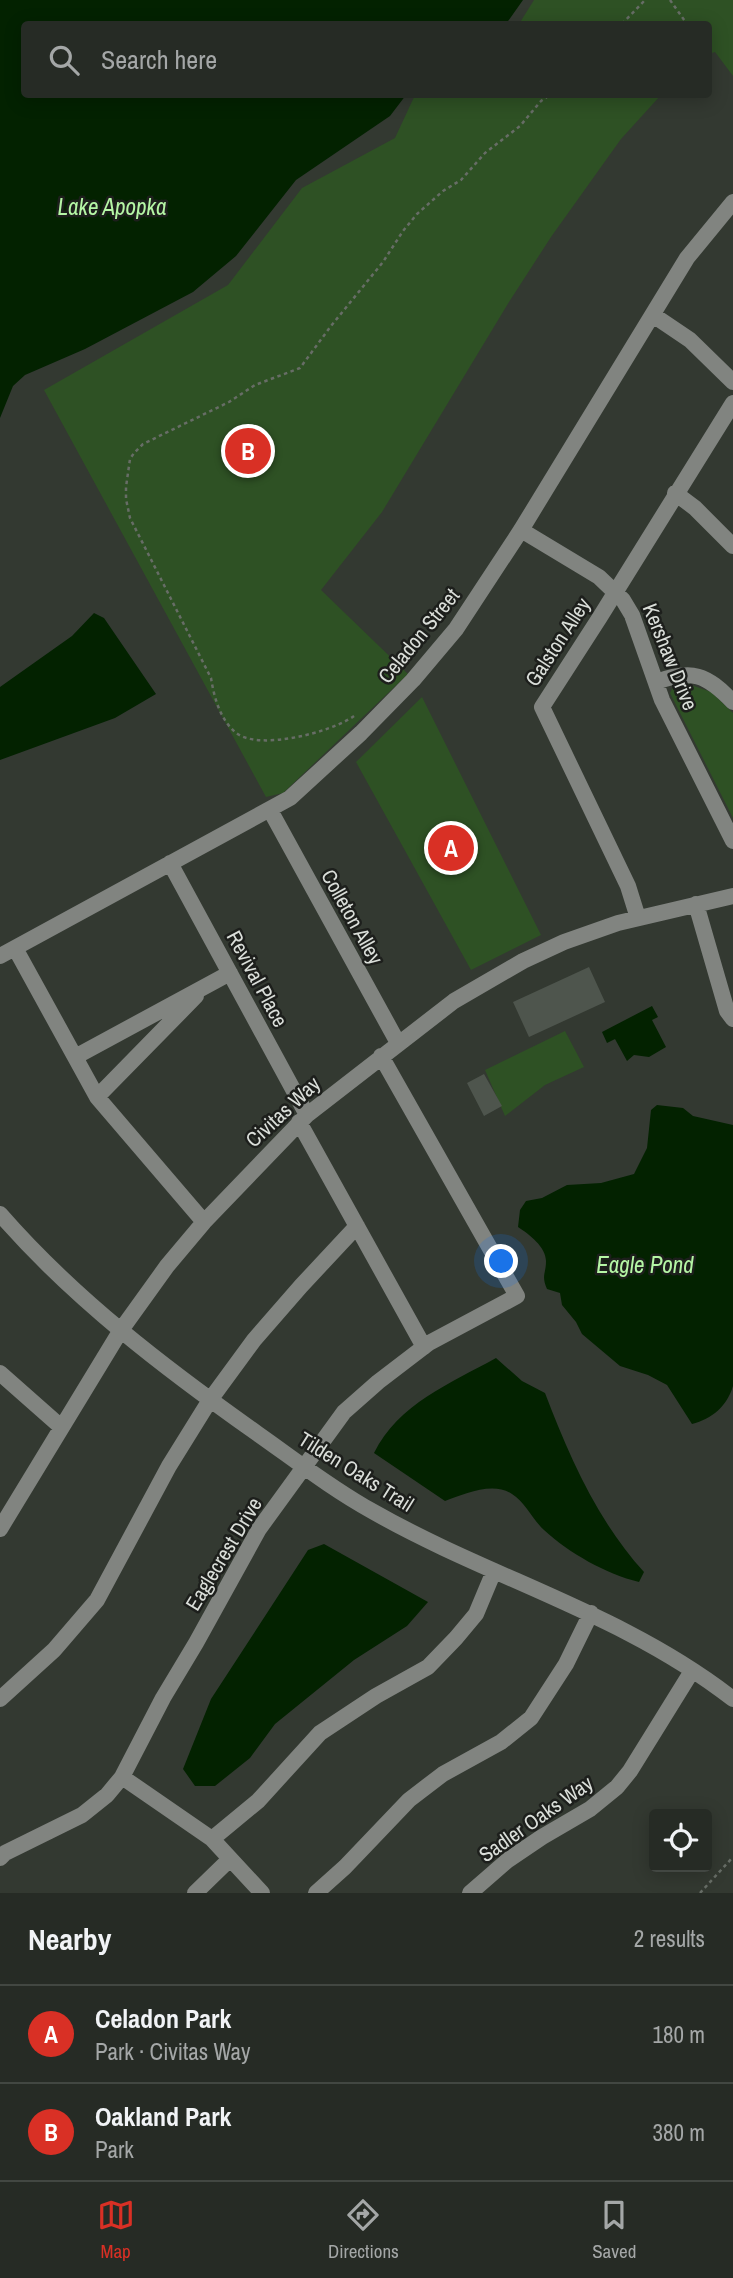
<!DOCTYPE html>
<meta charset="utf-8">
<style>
body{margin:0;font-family:"Archivo Narrow",sans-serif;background:#2e332d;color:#f1f3f6}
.controls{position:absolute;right:21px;bottom:21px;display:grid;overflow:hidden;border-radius:7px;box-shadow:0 4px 18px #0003}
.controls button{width:63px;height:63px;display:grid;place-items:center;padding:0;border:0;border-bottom:2px solid #424742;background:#262b25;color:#f1f3f6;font:35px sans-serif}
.you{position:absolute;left:502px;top:1262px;width:24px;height:24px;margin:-18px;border:5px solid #fff;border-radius:50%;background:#1a73e8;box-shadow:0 0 0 10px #1a73e833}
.badge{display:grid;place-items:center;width:46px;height:46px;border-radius:50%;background:#d93025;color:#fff;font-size:23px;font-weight:700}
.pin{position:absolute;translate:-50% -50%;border:4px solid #fff;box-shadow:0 2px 7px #0006}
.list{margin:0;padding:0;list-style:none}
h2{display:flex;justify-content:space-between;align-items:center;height:91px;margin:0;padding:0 28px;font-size:30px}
h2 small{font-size:23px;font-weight:400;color:#a4a7a7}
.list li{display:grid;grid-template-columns:46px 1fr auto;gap:21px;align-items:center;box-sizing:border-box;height:98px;padding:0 28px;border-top:2px solid #424742}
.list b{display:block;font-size:26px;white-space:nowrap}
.list p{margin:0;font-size:23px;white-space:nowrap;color:#a4a7a7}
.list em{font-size:23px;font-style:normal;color:#a4a7a7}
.icon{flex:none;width:38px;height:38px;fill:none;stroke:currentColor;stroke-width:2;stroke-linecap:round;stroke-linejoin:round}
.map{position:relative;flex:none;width:733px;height:1893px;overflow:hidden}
.search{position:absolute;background:#262b25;box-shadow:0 4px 18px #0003;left:21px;right:21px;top:21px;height:77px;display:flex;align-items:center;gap:18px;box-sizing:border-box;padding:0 24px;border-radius:7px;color:#a4a7a7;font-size:26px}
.sheet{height:287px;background:#262b25}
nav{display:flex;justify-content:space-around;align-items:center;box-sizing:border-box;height:98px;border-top:2px solid #424742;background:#262b25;font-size:19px;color:#a4a7a7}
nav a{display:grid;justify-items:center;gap:4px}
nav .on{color:#d93025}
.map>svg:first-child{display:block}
.green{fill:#2e5124}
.water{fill:#032200}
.building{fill:#4e554d}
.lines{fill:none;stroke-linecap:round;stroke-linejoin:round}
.path{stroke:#676d66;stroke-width:2.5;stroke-dasharray:3.5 3.5;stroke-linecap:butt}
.minor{stroke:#818480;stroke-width:16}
.labels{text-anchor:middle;stroke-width:5;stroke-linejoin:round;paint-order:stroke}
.street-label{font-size:21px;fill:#daded9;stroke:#1d1f1c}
.water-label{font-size:23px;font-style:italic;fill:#b5f6a5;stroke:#1d1f1c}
</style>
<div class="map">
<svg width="733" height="1893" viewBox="0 0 733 1893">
<rect width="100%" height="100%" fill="#333931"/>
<path class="green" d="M534,0H733V76L715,52L709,54L708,24H519Z
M415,95H661L621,139L551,237L509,302L382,512L321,590L408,674L283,793L266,797L44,390L228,285L302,188L395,138Z
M683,682L711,692L733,713V818L674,701L670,693L674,685Z
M422,697L541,935L471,970L356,762Z
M565,1031L584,1067L545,1085L505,1116L485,1070Z"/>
<path class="water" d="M0,0H523L506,24H24V94L406,95L390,116L296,180L236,256L193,292L85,349L25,375L13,386L0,418Z
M94,613L104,618L156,694L115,718L0,760V687L72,636Z
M652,1006L658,1017L652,1020L666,1047L649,1057L634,1055L627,1061L615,1039L607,1043L602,1032Z
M657,1105L683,1108L693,1116L733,1125V1386C727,1406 712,1419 692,1424L667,1385L648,1375L620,1366L582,1334L576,1322L562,1305L560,1293L547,1289C541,1275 546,1274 546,1261C546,1247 529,1234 518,1227L520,1210L526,1201L542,1198L567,1185L601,1183L634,1174L647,1148L651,1110Z
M496,1358L522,1381L545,1393C569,1456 598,1522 644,1572L639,1582C606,1574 569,1553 544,1530C533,1520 525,1502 512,1494C493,1481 464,1494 445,1501L374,1453C398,1404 451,1383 496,1358Z
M324,1544L428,1602L407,1626L354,1660L275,1724L250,1758L215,1786H195L183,1769L211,1699L308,1550Z"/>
<path class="building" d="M589,967L605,1002L529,1037L513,1002Z
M484,1074L502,1106L484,1116L467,1083Z"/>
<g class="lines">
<path class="path" d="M670,0L687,24
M622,24L645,0
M354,716C332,732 257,752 235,732C220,719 214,697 211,678L130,518L126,499V487L130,459L134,453L143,444L229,402L255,385L300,368L331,326L383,262L403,231L417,214L443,191L461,180L485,153L520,126L541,101L551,94
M700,1893L733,1857"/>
<path class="minor" d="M653,315L690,340L733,382
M675,493L695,508L733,546
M521,530L599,577L623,600L632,615L662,700L733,841
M656,682C692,669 706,674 733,702
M270,810L398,1043
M170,863L307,1115
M696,904L727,1011L733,1019
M638,918L628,886L542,707L600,617L733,403
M15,948L75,1057
M0,956L290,798L361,733L413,680L456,629L521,530L687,258L733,202
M97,1097L196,996
M299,1122L424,1347
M0,1214C74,1299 166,1369 258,1434C295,1460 332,1489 372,1511C491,1579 623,1613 733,1699
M204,1222L97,1097L75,1057L230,973
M0,1373L60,1426
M0,1529L121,1330L167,1266L204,1222L307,1115L454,1001L523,961L564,942L618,923L733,896
M0,1699L54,1650L97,1600L169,1466L210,1400L254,1340L301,1286L357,1226
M122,1777L212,1839L262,1893
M212,1839L258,1801L320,1733L376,1696L428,1667L456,1638L476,1614L494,1571
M0,1858L5,1853L82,1815L107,1795L122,1777L163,1698L196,1643L259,1529L344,1412L378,1382L429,1343L517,1296L381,1056
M195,1893L230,1859
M316,1893L345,1867L409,1800L443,1774L501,1742L531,1718L566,1664L591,1613
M470,1893L508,1860L542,1837L590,1809L617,1787L630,1771L692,1671"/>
</g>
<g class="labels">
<g class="street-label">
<text transform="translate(419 636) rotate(-51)" y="7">Celadon Street</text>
<text transform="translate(558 642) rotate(-57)" y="7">Galston Alley</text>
<text transform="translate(670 657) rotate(68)" y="7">Kershaw Drive</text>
<text transform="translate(352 917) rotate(61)" y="7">Colleton Alley</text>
<text transform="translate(257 979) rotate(62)" y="7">Revival Place</text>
<text transform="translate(283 1112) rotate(-43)" y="7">Civitas Way</text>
<text transform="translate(356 1472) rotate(32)" y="7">Tilden Oaks Trail</text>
<text transform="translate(224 1554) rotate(-59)" y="7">Eaglecrest Drive</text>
<text transform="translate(536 1819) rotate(-35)" y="7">Sadler Oaks Way</text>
</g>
<g class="water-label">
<text x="112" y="215">Lake Apopka</text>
<text x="645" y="1273">Eagle Pond</text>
</g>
</g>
</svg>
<div class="controls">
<button><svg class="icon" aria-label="locate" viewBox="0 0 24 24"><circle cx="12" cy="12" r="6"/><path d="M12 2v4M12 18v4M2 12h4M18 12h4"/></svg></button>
</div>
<div class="you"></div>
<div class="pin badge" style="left:451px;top:848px">A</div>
<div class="pin badge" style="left:248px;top:451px">B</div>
<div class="search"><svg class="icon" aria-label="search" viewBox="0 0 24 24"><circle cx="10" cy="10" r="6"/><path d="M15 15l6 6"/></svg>Search here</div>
</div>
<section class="sheet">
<h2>Nearby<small>2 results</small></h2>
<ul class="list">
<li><span class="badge">A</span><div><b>Celadon Park</b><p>Park · Civitas Way</p></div><em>180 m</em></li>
<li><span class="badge">B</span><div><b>Oakland Park</b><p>Park</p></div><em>380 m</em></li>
</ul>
</section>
<nav>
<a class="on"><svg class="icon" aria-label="map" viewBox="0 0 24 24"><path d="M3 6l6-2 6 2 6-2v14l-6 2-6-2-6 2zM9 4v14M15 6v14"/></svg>Map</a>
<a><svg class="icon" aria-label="directions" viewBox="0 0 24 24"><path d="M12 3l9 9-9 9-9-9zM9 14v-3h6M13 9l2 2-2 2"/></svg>Directions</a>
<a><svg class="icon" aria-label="saved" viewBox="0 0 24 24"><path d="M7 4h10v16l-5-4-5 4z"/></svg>Saved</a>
</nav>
